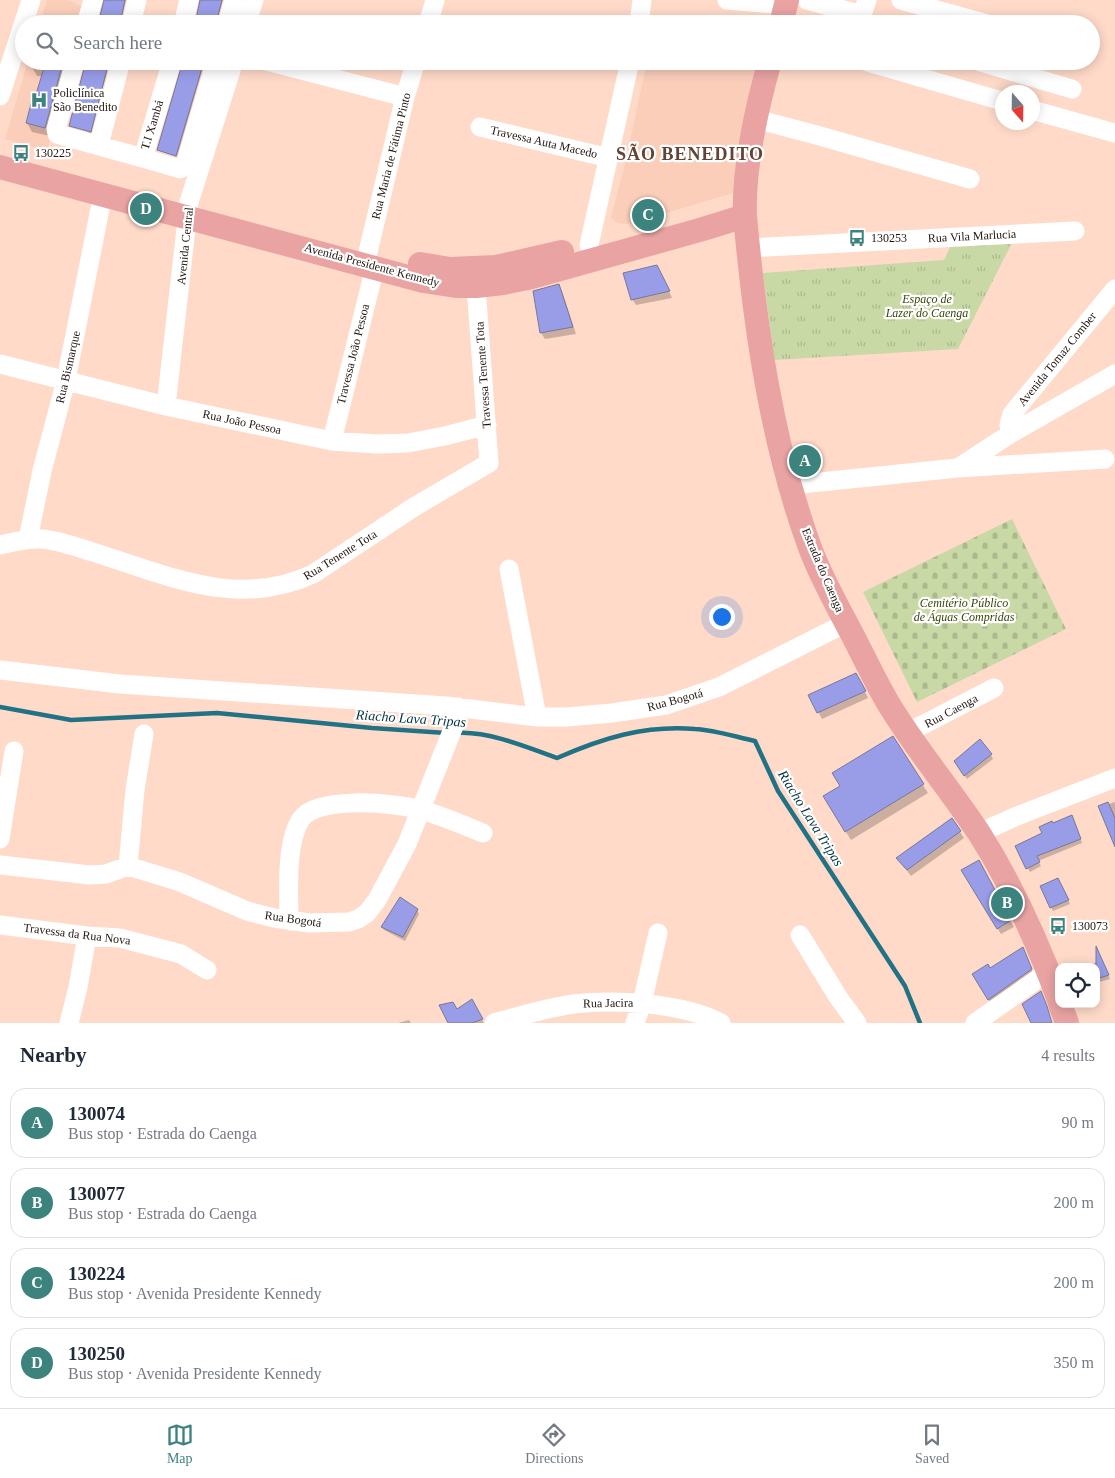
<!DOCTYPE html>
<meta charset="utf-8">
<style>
body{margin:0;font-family:Georgia,serif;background:#f6f6f7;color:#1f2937}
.controls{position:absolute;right:15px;bottom:15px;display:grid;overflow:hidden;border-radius:10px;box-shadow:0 2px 12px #0003}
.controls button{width:45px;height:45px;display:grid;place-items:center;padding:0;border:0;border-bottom:1px solid #e0e1e3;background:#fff;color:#1f2937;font:25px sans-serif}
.compass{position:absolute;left:995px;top:85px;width:45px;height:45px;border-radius:50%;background:#fff;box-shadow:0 2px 12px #0003;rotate:160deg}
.you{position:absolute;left:721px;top:616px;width:18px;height:18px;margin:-12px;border:4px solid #fff;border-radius:50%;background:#1a73e8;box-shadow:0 0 0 8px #1a73e833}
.badge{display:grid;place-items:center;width:32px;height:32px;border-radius:50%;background:#3c837d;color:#fff;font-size:16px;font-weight:700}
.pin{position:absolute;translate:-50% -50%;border:2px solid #fff;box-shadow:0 1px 5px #0006}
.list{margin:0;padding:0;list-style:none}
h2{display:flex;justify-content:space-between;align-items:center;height:65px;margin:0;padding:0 20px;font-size:21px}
h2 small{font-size:16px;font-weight:400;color:#747a83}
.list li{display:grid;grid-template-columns:32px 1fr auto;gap:15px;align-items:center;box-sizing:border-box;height:70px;margin:0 10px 10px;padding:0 10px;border:1px solid #e0e1e3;border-radius:15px}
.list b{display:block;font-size:19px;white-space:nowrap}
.list p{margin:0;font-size:16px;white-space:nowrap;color:#747a83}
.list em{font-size:16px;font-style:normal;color:#747a83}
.icon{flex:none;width:28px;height:28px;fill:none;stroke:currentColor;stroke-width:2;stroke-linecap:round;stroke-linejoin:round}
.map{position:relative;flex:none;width:1115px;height:1023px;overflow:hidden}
.search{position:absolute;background:#fff;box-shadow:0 2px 12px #0003;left:15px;right:15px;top:15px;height:55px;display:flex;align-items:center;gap:12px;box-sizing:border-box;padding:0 18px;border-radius:28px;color:#747a83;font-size:19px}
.sheet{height:385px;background:#fff}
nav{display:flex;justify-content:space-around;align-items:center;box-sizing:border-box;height:70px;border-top:1px solid #e0e1e3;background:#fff;font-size:14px;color:#747a83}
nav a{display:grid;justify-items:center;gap:2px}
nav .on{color:#3c837d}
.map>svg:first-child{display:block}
.built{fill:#faceb9}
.cemetery{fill:url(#cemetery-stones)}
.park{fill:url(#park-tufts)}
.shadow{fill:#0003}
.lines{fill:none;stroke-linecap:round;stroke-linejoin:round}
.stream{stroke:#227285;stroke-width:4.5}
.building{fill:#999de8;stroke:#767998}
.minor{stroke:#fff;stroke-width:19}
.major{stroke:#e9a3a3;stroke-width:24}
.labels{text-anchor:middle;stroke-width:4.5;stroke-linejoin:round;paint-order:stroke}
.poi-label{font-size:12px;fill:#21150f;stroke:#fff;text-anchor:start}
.street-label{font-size:12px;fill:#21150f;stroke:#fff}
.park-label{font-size:12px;font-style:italic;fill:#374508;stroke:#fff}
.water-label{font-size:14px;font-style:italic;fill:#003441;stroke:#fff}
.district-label{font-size:18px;font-weight:bold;letter-spacing:1px;fill:#614435;stroke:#fff}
</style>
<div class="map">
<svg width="1115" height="1023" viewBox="0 0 1115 1023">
<defs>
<pattern id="cemetery-stones" width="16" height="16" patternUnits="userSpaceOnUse" patternTransform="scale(1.25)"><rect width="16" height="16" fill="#c9d9a6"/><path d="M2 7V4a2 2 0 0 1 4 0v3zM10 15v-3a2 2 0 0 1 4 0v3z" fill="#acb98e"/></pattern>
<pattern id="park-tufts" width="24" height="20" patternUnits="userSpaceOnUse" patternTransform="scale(1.25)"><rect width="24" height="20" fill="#c9d9a6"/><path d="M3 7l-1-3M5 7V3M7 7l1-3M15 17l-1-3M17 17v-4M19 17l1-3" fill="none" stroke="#acb98e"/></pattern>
</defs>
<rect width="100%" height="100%" fill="#ffdac9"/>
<path class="built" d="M47,0H67L88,8L83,24H40Z
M657,15L747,22L760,24H655Z
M28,61H73L47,151L5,139Z
M647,61H765L733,193L629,224L617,223L611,218L627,156Z"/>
<path class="cemetery" d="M1012,519L1066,629L917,702L863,592Z"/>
<path class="park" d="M1014,239L958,349L774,360L763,273L944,260L953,241Z"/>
<path class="shadow" d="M105,0H126L120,24H99Z
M201,0H223L216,24H196Z
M34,61H48L61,67L66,75L50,136L32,132L27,123L42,76H37L32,67Z
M87,61H110L91,133L70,125Z
M184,61H205L177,157L158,150Z
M661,273L672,298L636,305L632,299Z
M559,285L562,291L576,334L545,339L541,333L535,292Z
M856,674L868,698L822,719L810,696Z
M892,737L928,793L851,840L824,797L841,786Z
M991,755L993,759L967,779L958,765Z
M1115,802V831L1099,807Z
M952,820L964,838L911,876L898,859Z
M1074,821L1082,843L1038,861L1041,866L1030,872L1017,847L1043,834L1052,824Z
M982,868L1014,927L1001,934L963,871Z
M1060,883L1070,904L1053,911L1051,907Z
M417,910L419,914L405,941L384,930L382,927Z
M1026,955L1034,975L992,1005L974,975Z
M1101,961L1110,979L1096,983V967H1082Z
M471,1001L484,1023H450L441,1006L457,1011Z
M409,1020L411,1023H398Z"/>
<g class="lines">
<path class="stream" d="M0,707L71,720L217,713L372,728L446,733
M457,733C488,731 527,747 557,758C603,738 644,725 695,729C715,730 736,737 755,741L778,791L905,986L920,1023"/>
</g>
<path class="building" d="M104,0H125L120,24H98Z
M200,0H222L216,24H195Z
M46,61L62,66L45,128L26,123L32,100L34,101Z
M86,61H109L91,132L69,126Z
M183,61H204L176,156L157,150Z
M657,265L670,291L631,300L623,273Z
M559,284L573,327L540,333L533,291Z
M856,673L866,691L817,713L808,695Z
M893,736L924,784L845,832L823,796L840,786L832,773Z
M980,739L992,754L964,776L954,761Z
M1108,802L1115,818V847L1098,806Z
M1072,815L1081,839L1037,856L1040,862L1026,869L1015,846L1042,833L1039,827L1052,821L1053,823Z
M952,818L961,831L907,870L896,858Z
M979,860L1011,920L997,929L961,870Z
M1058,878L1069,900L1050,908L1040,886Z
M400,897L418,909L403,937L381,927Z
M1096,946L1109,975L1096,979Z
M1023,947L1032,969L988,1000L972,974L988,964L990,968Z
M1041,991L1047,1006L1052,1023H1031L1022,1004Z
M472,999L483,1019L472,1023H448L439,1005L453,1002L457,1009Z"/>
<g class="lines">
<path class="minor" d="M727,0L786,5
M807,0L862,15L867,0
M901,0L987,24
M86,24L93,0
M131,24L137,0
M183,24L189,0
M227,24L234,0
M246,24L254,0
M428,24L435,0
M639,24L642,0
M75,61L56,129L57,134L96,145L100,141L121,61
M172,61L143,158L180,169L185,165L216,61
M267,61L405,97
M864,61L1002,101
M977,61L1072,89
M0,96L31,0
M1032,110L1115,133
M756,119L820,136L970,179
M480,127L609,158
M96,145L143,158
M589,245L630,61
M748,248L1075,231
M368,252L405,97L416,61
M0,364L166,406L332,441L377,444L408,443L445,436L487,425
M166,406L189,202L234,61
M1010,434L1009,425L1012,414L1115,289
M332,441L375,267
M958,468L1010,434L1115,374
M791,485L957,468L1105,459
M28,539L42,471L66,380L103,194
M0,545C14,542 27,538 41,539C60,540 78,548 96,553C169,576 238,609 313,574L414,507L489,463L476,286
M509,569L537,717
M0,670L120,684L446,706L537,717H567L612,713L666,705L719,687L846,623
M907,733L994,688
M979,833L1017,816L1115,778
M0,839L14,751
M0,865L90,875L106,874L128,866L180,882L247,911L274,918L309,923L349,922L358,919L367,913L377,900L407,844L454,726L458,707
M128,866L135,790L144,734
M289,921C289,892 285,844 301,819C317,795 397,803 422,810C442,816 463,825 483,833
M0,925L87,936L120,938L181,954L207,970
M800,935L838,997L857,1023
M69,1023L78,987L87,936
M494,1023C520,1016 547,1008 573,1004C615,999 684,1003 721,1023
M635,1023L642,1003L658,933
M975,1023L1049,971"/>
<path class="major" d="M781,24L787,0
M770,61C757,106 743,169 745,216C755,326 771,440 809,545C820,576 837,605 852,634C864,657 875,681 888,703C915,748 950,789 979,833C1012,885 1038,943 1059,1000
M0,167L423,281L456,286H476L503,283L532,277L703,229L745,216
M420,264L450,269L496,267L562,252
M1060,1004L1067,1023"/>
</g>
<defs>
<g id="hospital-bare" transform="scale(1.35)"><path d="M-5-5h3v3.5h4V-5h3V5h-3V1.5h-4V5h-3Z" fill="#3c837d" stroke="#fff" stroke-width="2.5" paint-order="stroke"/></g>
<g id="bus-bare" transform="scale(1.35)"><path d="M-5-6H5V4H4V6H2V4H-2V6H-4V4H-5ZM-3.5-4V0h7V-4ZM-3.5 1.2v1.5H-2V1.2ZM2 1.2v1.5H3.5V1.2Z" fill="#3c837d" stroke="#fff" stroke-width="2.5" paint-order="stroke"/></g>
</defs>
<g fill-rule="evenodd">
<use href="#hospital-bare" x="39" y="100"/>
<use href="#bus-bare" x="21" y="153"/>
<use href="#bus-bare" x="857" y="238"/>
<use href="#bus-bare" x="1058" y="926"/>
</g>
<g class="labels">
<g class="poi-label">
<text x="53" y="97">Policlínica<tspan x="53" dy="14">São Benedito</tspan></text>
<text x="35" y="157">130225</text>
<text x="871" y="242">130253</text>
<text x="1072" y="930">130073</text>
</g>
<g class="street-label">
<text transform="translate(152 125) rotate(-73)" y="4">T.I Xambá</text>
<text transform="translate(544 142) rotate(13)" y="4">Travessa Auta Macedo</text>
<text transform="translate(391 156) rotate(-76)" y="4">Rua Maria de Fátima Pinto</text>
<text transform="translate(972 236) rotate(-3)" y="4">Rua Vila Marlucia</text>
<text transform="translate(185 246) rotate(-84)" y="4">Avenida Central</text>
<text transform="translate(372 265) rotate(15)" y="4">Avenida Presidente Kennedy</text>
<text transform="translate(353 354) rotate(-76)" y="4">Travessa João Pessoa</text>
<text transform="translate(1057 359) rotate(-51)" y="4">Avenida Tomaz Comber</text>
<text transform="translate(68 367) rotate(-77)" y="4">Rua Bismarque</text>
<text transform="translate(483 375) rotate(-94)" y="4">Travessa Tenente Tota</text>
<text transform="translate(242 422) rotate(12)" y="4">Rua João Pessoa</text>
<text transform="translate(340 555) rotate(-32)" y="4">Rua Tenente Tota</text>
<text transform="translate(823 570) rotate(67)" y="4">Estrada do Caenga</text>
<text transform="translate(675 700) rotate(-15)" y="4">Rua Bogotá</text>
<text transform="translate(951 711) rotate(-28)" y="4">Rua Caenga</text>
<text transform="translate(293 919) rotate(8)" y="4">Rua Bogotá</text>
<text transform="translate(77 934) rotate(7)" y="4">Travessa da Rua Nova</text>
<text transform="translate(608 1003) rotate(-1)" y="4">Rua Jacira</text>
</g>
<g class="park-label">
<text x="927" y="303">Espaço de<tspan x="927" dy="14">Lazer do Caenga</tspan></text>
<text x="964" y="607">Cemitério Público<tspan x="964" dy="14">de Águas Compridas</tspan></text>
</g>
<g class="water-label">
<text transform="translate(411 718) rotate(4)" y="5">Riacho Lava Tripas</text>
<text transform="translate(811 818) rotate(58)" y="5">Riacho Lava Tripas</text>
</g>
<g class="district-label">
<text x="690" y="160">SÃO BENEDITO</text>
</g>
</g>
</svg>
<div class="controls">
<button><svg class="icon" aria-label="locate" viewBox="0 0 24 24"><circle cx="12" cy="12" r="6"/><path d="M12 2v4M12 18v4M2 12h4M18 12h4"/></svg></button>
</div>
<svg class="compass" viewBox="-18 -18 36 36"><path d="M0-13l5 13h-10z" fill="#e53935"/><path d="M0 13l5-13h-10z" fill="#747a83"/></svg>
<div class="you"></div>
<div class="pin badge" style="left:805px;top:461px">A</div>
<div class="pin badge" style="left:1007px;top:903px">B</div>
<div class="pin badge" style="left:648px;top:215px">C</div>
<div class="pin badge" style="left:146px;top:209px">D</div>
<div class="search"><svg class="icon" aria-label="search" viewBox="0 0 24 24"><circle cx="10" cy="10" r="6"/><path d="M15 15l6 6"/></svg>Search here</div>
</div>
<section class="sheet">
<h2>Nearby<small>4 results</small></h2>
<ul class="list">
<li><span class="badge">A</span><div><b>130074</b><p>Bus stop · Estrada do Caenga</p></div><em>90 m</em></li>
<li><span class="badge">B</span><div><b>130077</b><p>Bus stop · Estrada do Caenga</p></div><em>200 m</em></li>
<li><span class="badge">C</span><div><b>130224</b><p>Bus stop · Avenida Presidente Kennedy</p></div><em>200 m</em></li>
<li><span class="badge">D</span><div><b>130250</b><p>Bus stop · Avenida Presidente Kennedy</p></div><em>350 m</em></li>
</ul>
</section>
<nav>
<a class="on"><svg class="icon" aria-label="map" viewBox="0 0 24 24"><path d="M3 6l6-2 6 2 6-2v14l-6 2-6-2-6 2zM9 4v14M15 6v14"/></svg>Map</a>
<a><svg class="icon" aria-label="directions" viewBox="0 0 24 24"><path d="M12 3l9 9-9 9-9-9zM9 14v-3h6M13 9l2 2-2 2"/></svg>Directions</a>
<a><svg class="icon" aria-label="saved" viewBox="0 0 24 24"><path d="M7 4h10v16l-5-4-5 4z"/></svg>Saved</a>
</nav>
